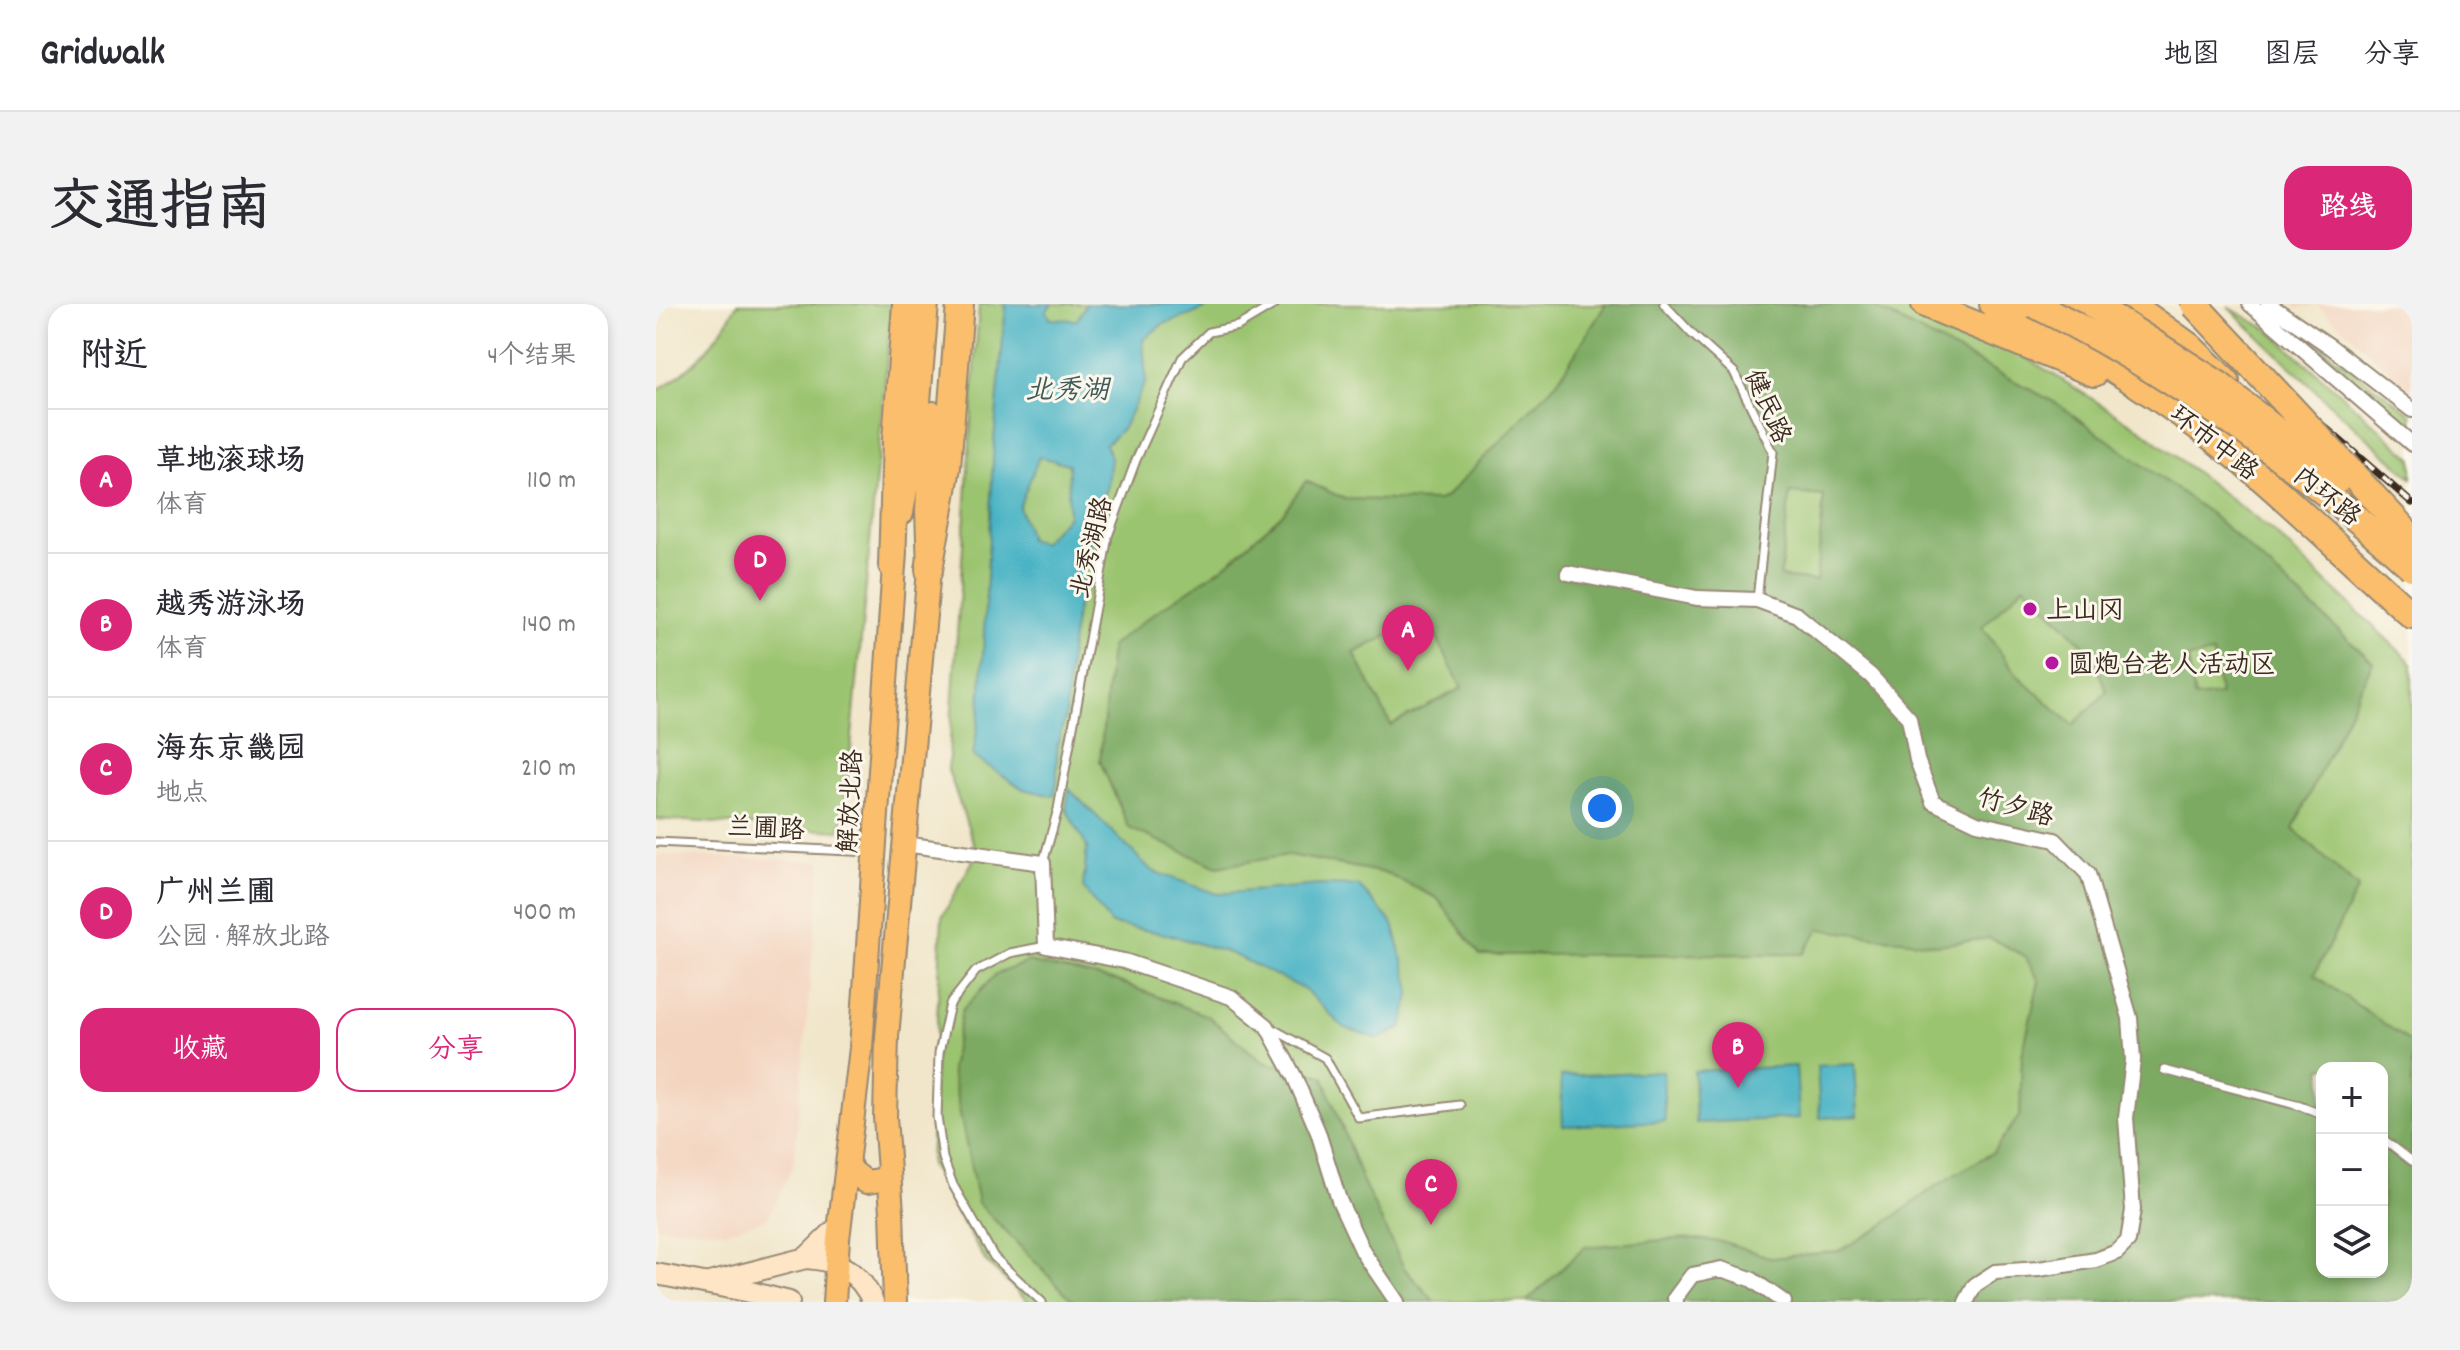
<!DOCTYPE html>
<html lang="zh">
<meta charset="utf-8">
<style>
body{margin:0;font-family:Dekko,"LXGW WenKai TC",sans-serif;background:#f2f2f3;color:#2b2b33}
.controls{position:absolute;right:24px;bottom:24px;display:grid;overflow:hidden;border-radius:16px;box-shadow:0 4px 12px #0003}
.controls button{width:72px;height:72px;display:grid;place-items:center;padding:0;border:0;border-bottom:2px solid #e1e1e2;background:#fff;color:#2b2b33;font:40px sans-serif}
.you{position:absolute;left:946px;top:504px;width:28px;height:28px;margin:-20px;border:6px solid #fff;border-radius:50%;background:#1a73e8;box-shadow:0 0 0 12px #1a73e833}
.badge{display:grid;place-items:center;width:52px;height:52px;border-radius:50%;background:#db2777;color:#fff;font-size:26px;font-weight:700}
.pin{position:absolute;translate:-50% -66px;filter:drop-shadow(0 2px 4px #0008)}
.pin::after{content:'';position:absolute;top:42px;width:28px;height:24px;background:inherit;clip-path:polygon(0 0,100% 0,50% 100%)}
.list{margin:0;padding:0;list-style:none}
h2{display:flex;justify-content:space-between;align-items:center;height:104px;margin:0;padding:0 32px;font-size:34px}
h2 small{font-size:26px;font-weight:400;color:#7c7c81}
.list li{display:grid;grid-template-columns:52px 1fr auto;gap:24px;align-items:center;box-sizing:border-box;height:144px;padding:0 32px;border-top:2px solid #e1e1e2}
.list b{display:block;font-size:30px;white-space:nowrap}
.list p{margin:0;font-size:26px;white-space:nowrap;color:#7c7c81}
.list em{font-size:26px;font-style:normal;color:#7c7c81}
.actions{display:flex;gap:16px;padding:24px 32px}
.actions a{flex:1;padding:18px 0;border:2px solid #db2777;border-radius:24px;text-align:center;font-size:28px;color:#db2777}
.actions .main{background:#db2777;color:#fff}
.icon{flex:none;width:44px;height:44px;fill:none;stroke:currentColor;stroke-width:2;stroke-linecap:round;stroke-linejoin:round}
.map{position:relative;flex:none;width:1756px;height:998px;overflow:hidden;border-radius:24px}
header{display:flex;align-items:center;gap:48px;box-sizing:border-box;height:112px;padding:0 40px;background:#fff;border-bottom:2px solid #e1e1e2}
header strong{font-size:38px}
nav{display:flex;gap:44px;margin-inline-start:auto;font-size:28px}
.intro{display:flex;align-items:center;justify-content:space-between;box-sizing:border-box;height:192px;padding:0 48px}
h1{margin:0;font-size:56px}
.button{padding:20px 36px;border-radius:24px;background:#db2777;color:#fff;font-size:28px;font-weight:700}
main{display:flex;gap:48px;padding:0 48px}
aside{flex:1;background:#fff;border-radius:24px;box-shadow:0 4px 12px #0003}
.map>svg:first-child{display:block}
.built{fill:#f3d4bf}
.green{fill:#9bc470;stroke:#6b7747;stroke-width:2;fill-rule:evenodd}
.forest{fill:#7caa62;stroke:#5c6a40;stroke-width:2;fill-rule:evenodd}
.water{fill:#47b2c4;stroke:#416e71;stroke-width:2;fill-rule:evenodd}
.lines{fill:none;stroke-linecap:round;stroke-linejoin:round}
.lane-casing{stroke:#968874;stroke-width:11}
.street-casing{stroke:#968874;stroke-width:18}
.secondary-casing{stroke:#968874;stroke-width:24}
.primary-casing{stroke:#968874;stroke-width:26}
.highway-casing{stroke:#968874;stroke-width:30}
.lane{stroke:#fff;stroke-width:7}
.street{stroke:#fff;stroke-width:14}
.secondary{stroke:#fde5c5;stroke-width:20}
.primary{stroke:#fabe6d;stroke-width:22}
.highway{stroke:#fabe6d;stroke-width:26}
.rail-casing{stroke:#3b2a1e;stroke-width:7}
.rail{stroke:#fbf7ec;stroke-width:4;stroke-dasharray:12;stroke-linecap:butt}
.highway-bridge-casing{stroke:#968874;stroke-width:30;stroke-linecap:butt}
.highway-bridge{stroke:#fabe6d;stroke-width:26}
.poi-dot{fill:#b5179e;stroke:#fbf7ec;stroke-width:3}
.labels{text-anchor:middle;stroke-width:6;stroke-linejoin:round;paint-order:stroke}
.street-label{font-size:26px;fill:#3b2a1e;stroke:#fbf7ec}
.poi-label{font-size:26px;fill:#3b2a1e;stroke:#fbf7ec;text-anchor:start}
.water-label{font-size:28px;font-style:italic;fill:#3f5a58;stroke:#fbf7ec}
</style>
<header>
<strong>Gridwalk</strong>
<nav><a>地图</a><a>图层</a><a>分享</a></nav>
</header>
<div class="intro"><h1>交通指南</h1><a class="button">路线</a></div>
<main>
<aside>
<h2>附近<small>4个结果</small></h2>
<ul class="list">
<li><span class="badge">A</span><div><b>草地滚球场</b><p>体育</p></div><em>110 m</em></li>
<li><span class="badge">B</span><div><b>越秀游泳场</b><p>体育</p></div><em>140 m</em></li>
<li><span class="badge">C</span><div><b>海东京畿园</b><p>地点</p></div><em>210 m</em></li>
<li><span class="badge">D</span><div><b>广州兰圃</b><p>公园 · 解放北路</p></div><em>400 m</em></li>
</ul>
<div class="actions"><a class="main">收藏</a><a>分享</a></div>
</aside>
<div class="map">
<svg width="1756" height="998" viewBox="0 0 1756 998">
<rect width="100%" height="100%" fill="#fbf7ec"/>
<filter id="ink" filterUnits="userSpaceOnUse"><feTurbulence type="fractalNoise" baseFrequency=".0125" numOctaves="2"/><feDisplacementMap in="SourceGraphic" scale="16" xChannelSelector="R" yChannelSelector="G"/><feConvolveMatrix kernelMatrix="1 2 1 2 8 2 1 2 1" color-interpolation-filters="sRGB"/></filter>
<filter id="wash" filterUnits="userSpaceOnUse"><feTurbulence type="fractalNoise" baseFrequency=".006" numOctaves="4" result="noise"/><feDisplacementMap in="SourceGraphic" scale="32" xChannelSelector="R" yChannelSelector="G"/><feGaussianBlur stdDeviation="1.8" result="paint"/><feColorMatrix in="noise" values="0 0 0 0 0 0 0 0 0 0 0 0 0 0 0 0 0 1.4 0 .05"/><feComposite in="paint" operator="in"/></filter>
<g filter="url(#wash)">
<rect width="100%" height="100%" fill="#f1e6ca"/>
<path class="built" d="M1637,0H1756V87L1661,1L1641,4Z
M0,551L165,557L138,859L112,914L70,927L0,922Z"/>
<path class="green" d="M81,0H236L189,508L183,527L0,515V87C39,64 60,39 81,0Z
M323,0H1260L1341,35L1484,125L1617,228L1756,359V998H373L330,958L274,861L286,613L321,549L292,466ZM1666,764H1726V968H1666Z
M1572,3L1613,26L1756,154V174L1679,105Z
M1620,15H1627L1756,110V136Z"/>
<path class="forest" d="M950,0H1212L1402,100L1555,210L1717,358L1637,525L1702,584L1658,671L1756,739V998H870L929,943L1030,934L1068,938L1116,954L1182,947L1223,924L1280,882L1337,848L1364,811L1366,752L1383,677L1369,652L1334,634L1282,641L1163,625L1147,650L824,651L781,594L729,569L633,551L561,563L473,524L444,457L455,342L500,308L567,263L627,209L650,177L689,195L782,197L789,194L901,78ZM1134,189L1168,192L1160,277L1124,273ZM1369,281L1435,349L1451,388L1417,421L1360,370L1326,323ZM770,313L806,384L735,421L698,349ZM1557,350L1564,391L1539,394L1532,354ZM1666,764H1726V968H1666Z
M372,658L461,677L552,712L607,758L667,772L706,876L748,964L779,998H418L322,899L295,765L306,706L340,670Z"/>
<path class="water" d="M350,0H396L390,7L395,15L421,16L430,0H558L535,11L507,20L487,36L490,77L467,124L450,140L455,154L452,182L440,213L426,273L414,347L410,409L401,443V479L398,492L367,485L317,452L324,407L338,136ZM383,153L413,160L412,212L386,239L373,235L363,203Z
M413,485L496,567L561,590L664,581L703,582L737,620L755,686L746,724L722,735L687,723L648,685L576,650L515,631L455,620L427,584L431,543L410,505Z
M1199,760L1202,812L1164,814L1161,762Z
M1140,762L1143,814L1040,819L1038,767Z
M1007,767L1009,817L907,822L905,772Z"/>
</g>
<g filter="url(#ink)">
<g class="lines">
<g class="lane-casing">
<path id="lane" d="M1008,0L1036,30L1078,68L1117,148L1101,296
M0,538L216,548
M387,559L402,505L452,232L480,156L526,54L553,28L582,22L619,0
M617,725L669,754L703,814L804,801
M1508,766L1644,802L1666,810
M1726,834L1756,857
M386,998L338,953L297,881L287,854L281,813L283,749L294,700L320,667L354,649L390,642"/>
</g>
<g class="street-casing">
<path id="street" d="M1594,0L1756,140
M1612,0L1675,43L1756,106
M912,269L1041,294L1101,296L1141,311L1215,372L1253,414L1261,456L1277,498L1321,519L1399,536L1432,570L1474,714L1477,756L1470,814L1477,906L1472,937L1461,948L1440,956L1383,965L1339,968L1319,981L1310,998
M248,540L387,559L390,642L468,657L575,693L611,722L638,772L662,828L683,896L707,948L741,998
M1020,998L1019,994L1036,971L1065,965L1095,975L1128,998"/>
</g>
<g class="secondary-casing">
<path id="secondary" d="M150,954L183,922
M0,970L90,987L133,998
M53,979L150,954C182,956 204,968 217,998"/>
</g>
<g class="primary-casing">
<path id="primary" d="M246,209L261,122L271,0
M192,858L196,867L210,878L225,876L232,869
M178,998L182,935L205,744L239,247
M239,998L236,908L229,813L231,733L273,266L271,206L277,109"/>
</g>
<g class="highway-casing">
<path id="highway" d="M1269,0L1438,69
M1337,0C1421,39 1503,90 1575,148C1638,199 1695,257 1756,311
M1415,0L1455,23
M1474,0L1533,42L1570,78
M1665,159L1741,236
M236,261L240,136L250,0
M273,266L291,163L304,0"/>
</g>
<use href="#lane" class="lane"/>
<use href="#street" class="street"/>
<use href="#secondary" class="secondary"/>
<use href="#primary" class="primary"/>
<use href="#highway" class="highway"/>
<g class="rail-casing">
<path id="rail" d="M1528,0L1756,199
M1547,0L1588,37"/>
</g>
<use href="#rail" class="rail"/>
<g class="highway-bridge-casing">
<path id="highway-bridge" d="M1378,0C1518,69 1641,159 1756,263
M1436,0L1563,81L1681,175
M1538,0L1756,234"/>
</g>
<use href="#highway-bridge" class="highway-bridge"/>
</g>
</g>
<g class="poi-dot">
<circle cx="1374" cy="305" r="8"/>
<circle cx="1396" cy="359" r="8"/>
</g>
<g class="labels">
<g class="street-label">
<text transform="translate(1113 102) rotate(66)" y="9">健民路</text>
<text transform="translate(1559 138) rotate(38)" y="9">环市中路</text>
<text transform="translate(1672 191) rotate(39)" y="9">内环路</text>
<text transform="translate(434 243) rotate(-76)" y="9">北秀湖路</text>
<text transform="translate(193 497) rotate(-87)" y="9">解放北路</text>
<text transform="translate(1360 502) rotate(16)" y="9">竹夕路</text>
<text transform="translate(110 523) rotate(3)" y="9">兰圃路</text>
</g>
<g class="poi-label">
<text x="1390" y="314">上山冈</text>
<text x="1412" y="368">圆炮台老人活动区</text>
</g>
<g class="water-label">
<text x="411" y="94">北秀湖</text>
</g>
</g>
</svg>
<div class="controls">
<button>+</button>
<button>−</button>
<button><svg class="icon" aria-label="layers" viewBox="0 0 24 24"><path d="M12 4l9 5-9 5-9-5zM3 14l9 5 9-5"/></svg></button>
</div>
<div class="you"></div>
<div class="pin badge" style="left:752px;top:367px">A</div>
<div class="pin badge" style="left:1082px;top:784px">B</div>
<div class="pin badge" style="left:775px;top:921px">C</div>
<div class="pin badge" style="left:104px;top:297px">D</div>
</div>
</main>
